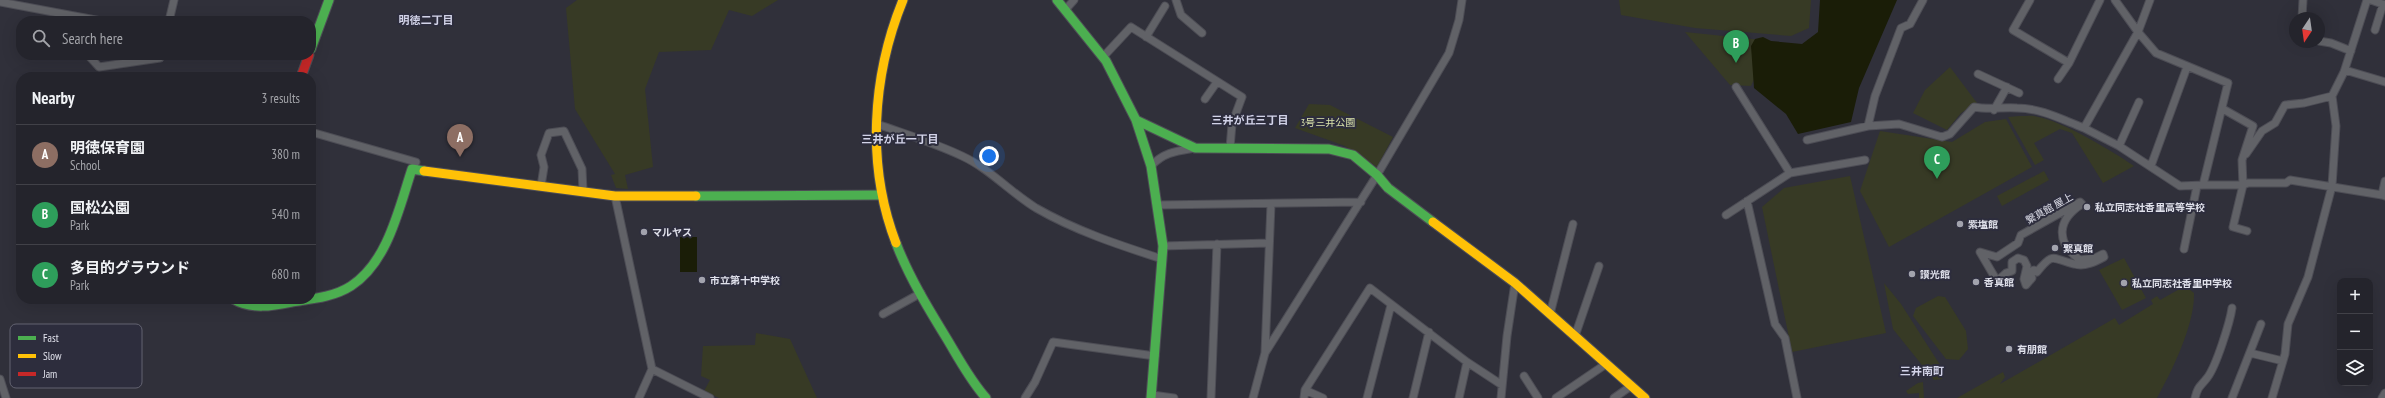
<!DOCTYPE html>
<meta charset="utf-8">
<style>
body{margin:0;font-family:"PT Sans Narrow","Noto Sans JP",sans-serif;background:#303038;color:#f1f3f6}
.controls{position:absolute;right:12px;bottom:12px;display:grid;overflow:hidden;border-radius:8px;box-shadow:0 4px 16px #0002}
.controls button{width:36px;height:36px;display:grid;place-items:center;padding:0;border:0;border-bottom:1px solid #414148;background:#24242c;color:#f1f3f6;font:20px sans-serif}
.compass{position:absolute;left:2289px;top:12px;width:36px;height:36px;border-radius:50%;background:#24242c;box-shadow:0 4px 16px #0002;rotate:193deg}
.you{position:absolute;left:989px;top:156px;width:14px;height:14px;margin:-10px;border:3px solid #fff;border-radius:50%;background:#1a73e8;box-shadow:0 0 0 6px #1a73e833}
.badge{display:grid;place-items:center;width:26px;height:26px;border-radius:50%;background:#a2a3ad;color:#fff;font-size:13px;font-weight:700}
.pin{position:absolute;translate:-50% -33px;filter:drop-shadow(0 1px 2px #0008)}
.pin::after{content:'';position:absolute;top:21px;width:14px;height:12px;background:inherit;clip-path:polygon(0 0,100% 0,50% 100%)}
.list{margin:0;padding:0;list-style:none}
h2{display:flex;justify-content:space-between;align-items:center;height:52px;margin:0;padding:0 16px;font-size:17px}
h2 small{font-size:13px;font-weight:400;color:#a3a4a9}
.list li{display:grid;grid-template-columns:26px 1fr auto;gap:12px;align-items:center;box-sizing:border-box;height:60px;padding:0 16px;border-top:1px solid #414148}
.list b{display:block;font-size:15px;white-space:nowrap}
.list p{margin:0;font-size:13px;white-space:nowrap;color:#a3a4a9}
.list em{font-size:13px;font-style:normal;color:#a3a4a9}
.icon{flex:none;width:22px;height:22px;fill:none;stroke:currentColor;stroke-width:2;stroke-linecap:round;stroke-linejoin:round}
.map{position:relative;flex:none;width:2385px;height:398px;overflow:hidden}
.search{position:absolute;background:#24242c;box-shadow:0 4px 16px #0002;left:16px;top:16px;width:300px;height:44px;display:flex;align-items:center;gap:10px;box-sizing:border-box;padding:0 14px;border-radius:16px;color:#a3a4a9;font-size:15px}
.panel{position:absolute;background:#24242c;box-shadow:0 4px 16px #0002;left:16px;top:72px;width:300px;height:232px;border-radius:16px}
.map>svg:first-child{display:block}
.green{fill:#373a25}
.water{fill:#1a1d07}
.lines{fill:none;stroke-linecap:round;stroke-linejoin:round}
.street-casing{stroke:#4d4d55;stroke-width:9}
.fast-casing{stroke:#4d4d55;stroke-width:11}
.slow-casing{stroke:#4d4d55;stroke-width:11}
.jam-casing{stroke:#4d4d55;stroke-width:11}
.street{stroke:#616267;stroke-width:7}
.fast{stroke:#4caf50;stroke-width:9}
.slow{stroke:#ffc107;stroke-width:9}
.jam{stroke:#c62828;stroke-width:9}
.poi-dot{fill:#a2a3ad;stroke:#2d2d3d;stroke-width:1.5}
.labels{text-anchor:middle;stroke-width:4;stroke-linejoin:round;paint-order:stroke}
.park-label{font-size:10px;fill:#dae3ab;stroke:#2d2d3d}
.poi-label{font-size:10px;font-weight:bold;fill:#e0e1eb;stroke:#2d2d3d;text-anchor:start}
.street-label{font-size:10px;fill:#e0e1eb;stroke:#2d2d3d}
.neighbourhood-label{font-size:11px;font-weight:bold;fill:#d2d3e8;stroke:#2d2d3d}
.key{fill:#2d2d3d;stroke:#636371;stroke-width:1}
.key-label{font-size:11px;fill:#e0e1eb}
</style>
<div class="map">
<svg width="2385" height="398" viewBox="0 0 2385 398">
<rect width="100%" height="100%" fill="#30303a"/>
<path class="green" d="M577,0H778L752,16L729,10L711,50L659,52L645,89L653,167L625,175L628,189L616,188L611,175L615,174L575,109L566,8Z
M1619,0H1811L1809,28L1791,36L1695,28L1621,15Z
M1685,32L1771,41L1751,86L1730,85Z
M1950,67L1977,103L1961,113L1947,130L1913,113L1925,90Z
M1309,104L1330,105L1393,137L1377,167L1345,146L1295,128Z
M2020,116C2026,116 2032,115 2038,117C2062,121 2114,152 2134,166L2103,183L2072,133L2060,129L2034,143L2044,160L2035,165L2008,117Z
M2006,119L2032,167L1889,247L1860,191L1880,131L1952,142L1985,122Z
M2044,171L2049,180L2002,206L1997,196Z
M1850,176L1886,333L1792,352L1762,207L1784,188Z
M2124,258L2146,298L2122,310L2099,270Z
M1884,283L1901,304L1942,368V379L1934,380L1893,329Z
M2185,286L2194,293C2195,324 2172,371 2157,398H1957L2003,372L2005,377L2000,384L2115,318L2119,325L2153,304L2151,300L2157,296L2160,300Z
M1938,296L1945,297L1966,331L1968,349L1959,360L1946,359L1913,316L1916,308Z
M756,333L790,339L817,398H719L704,391L710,380L701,376L703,346L755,345Z
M1923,382L1924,398H1919V393L1908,394L1906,391L1918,383Z"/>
<path class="water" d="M1820,0H1897L1859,88L1851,122L1798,134L1786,114L1754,88L1751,46L1755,39L1763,37L1771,41L1802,44L1818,32Z
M680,237H697V272H680Z"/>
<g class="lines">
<g class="street-casing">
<path id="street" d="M1176,0L1181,15L1202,33
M2030,0L2013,30L2069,63
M2115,0L2138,32L2084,128L2119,146L2180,186L2203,185
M2150,0L2138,32L2156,53L2228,83L2203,185H2243L2248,183H2286L2290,180L2382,195
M2371,0L2385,5
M0,2L101,21
M1066,9L1074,0
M2302,18L2303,0
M169,21L174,0
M2375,30L2383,4
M1146,37L1165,6
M2319,41L2331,43L2351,51
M88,55L99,67L160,58L161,55
M1103,57L1131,27L1242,97L1232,124L1230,148
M2345,70L2385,82
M1978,74L2019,93
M2058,79L2069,63L2100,0
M1736,87L1790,173
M1205,99L1217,82
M2223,109L2253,126L2242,160L2243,185L2233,227L2247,231
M1994,110L2007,87
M877,124C905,134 935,143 962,156C990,169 1010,192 1036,208C1076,231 1119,245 1162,259
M1868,126L1899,124L1942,137L1950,134L1974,107C1989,110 2002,107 2017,108C2041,108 2063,120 2084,128
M311,132L416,162L412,169
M1807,140L1868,126L1875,96L1901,28L1910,24L1923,0
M2119,146L2139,102
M2246,154L2262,131L2275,123L2285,105L2304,103L2332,96
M2148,165L2152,163L2187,67
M1151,166C1164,152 1177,151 1195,148
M541,186L544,167L541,155L549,133L564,131L582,169L583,191
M615,196L652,369L639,398
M2385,196L2382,195L2385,181
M1747,201L1775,324L1785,338L1797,398
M2080,202L2082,204C2057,220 2055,242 2080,260L2095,258L2103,254L2104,257C2095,262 2085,267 2074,264C2052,259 2054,251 2037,272L2034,270L2030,272L2032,278L2026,285L2024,279L2027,266L2024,260L2018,258L2012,262V271L2006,273L1997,281L1980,252L1997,257L2018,243L2021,235Z
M1158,205L1361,202
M1726,215L1790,173L1865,160
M1163,246L1269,243
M2184,249L2197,186
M883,314L921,293
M1550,314L1573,224
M1575,336L1599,266
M1265,353L1271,204
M2250,353L2283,361
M652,369L710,398
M1524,376L1538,398
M0,379L6,398
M1305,390L1323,398
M1152,395L1174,398
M1025,398L1035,382L1053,342L1155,356
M1211,398L1217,244
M1253,398L1265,353L1377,175L1449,53L1459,20L1462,0
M1304,398L1305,390L1370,288L1467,362L1502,385
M1367,398L1391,305
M1413,398L1429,332
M1459,398L1467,362
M1501,398L1507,336L1515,283
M1556,398L1606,364
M1614,398L1631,386
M2195,398C2198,386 2200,387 2207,378C2216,367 2230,322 2232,308
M2232,398L2261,324
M2272,398L2285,354L2288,324L2308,277L2332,186L2336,126L2332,96L2344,72L2367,0
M2382,398L2385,393"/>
</g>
<g class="fast-casing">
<path id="fast" d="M1057,0L1106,61L1136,120L1151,166L1163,246L1151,398
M311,49L329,0
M1136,120L1195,148L1329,149L1353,155L1377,175L1388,188L1433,222
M696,196L881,195
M896,243C909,277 928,308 947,339C959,359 970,380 986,398
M233,299C251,310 273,306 292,302C312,299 334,297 351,286C388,262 399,208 412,169L424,171"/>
</g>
<g class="slow-casing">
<path id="slow" d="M424,171L615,196H696
M1433,222L1515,283L1645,398
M896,243C866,165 872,76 903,0"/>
</g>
<g class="jam-casing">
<path id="jam" d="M301,77L309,55"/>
</g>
<use href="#street" class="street"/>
<use href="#fast" class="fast"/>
<use href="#slow" class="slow"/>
<use href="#jam" class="jam"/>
</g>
<g class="poi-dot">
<circle cx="2087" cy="207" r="4"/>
<circle cx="1960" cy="224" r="4"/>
<circle cx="644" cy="232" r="4"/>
<circle cx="2055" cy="248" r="4"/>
<circle cx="1912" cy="274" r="4"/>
<circle cx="702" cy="280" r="4"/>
<circle cx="1976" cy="282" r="4"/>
<circle cx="2124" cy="283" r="4"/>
<circle cx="2009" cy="349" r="4"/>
</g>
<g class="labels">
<g class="park-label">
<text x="1328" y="126">3号三井公園</text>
</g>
<g class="poi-label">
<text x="2095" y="211">私立同志社香里高等学校</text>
<text x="1968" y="228">紫塩館</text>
<text x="652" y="236">マルヤス</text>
<text x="2063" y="252">繋真館</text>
<text x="1920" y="278">讃光館</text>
<text x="710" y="284">市立第十中学校</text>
<text x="1984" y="286">香真館</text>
<text x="2132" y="287">私立同志社香里中学校</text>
<text x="2017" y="353">有朋館</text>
</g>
<g class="street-label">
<text transform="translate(2049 208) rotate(-29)" y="4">繋真館 屋上</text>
</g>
<g class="neighbourhood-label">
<text x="426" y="24">明徳二丁目</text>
<text x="1250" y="124">三井が丘三丁目</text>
<text x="900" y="143">三井が丘一丁目</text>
<text x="1922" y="375">三井南町</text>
</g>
</g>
<rect x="10" y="324" width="132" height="64" rx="6" class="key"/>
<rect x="18" y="336" width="18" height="4" fill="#4caf50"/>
<rect x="18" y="354" width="18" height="4" fill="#ffc107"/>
<rect x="18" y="372" width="18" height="4" fill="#c62828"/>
<g class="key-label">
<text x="43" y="342">Fast</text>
<text x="43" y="360">Slow</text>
<text x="43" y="378">Jam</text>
</g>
</svg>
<div class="controls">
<button>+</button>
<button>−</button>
<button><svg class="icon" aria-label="layers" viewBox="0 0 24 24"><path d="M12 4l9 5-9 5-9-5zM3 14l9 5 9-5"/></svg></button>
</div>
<svg class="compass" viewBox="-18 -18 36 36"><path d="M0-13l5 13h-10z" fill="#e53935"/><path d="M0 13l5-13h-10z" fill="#a3a4a9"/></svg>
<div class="you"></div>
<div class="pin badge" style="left:460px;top:157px;background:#8d6e63">A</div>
<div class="pin badge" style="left:1736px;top:63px;background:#2e9e5b">B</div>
<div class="pin badge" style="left:1937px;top:179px;background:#2e9e5b">C</div>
<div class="search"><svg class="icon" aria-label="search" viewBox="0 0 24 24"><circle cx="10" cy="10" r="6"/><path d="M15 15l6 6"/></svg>Search here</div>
<section class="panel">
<h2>Nearby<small>3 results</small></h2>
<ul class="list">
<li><span class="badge" style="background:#8d6e63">A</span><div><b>明徳保育園</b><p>School</p></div><em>380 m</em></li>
<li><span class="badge" style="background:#2e9e5b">B</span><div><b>国松公園</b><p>Park</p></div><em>540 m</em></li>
<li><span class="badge" style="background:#2e9e5b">C</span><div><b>多目的グラウンド</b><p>Park</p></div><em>680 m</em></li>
</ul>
</section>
</div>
